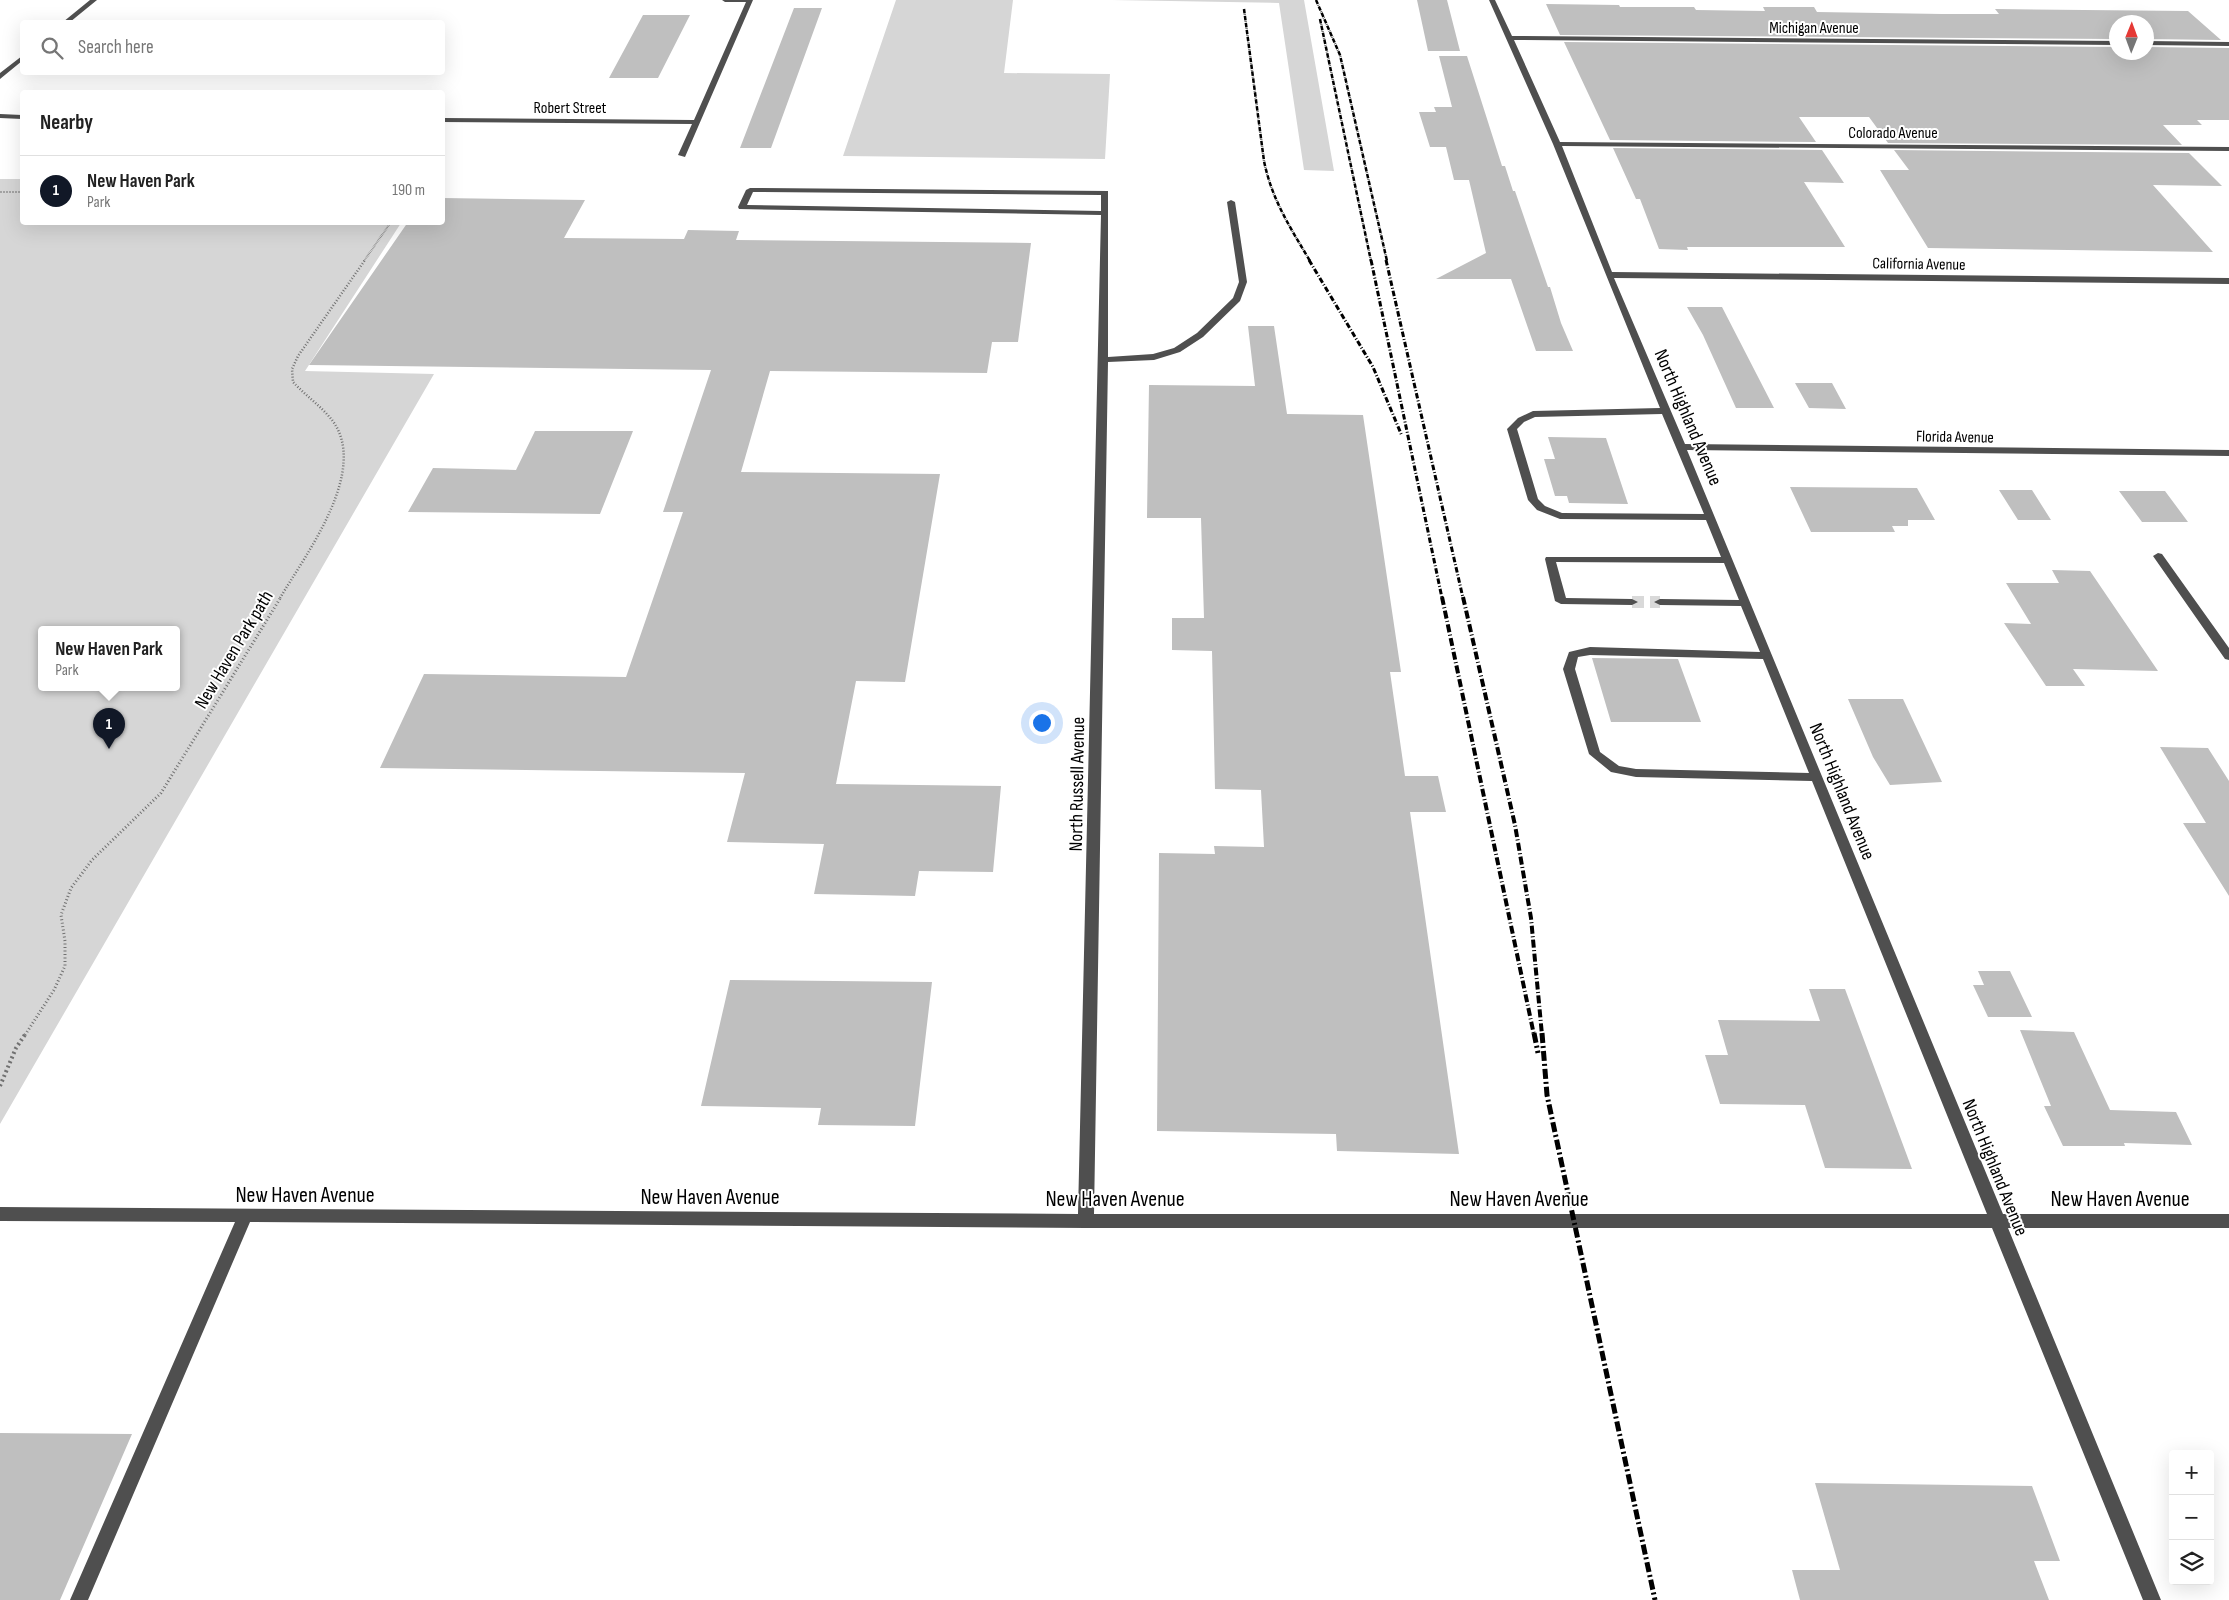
<!DOCTYPE html>
<meta charset="utf-8">
<style>
body{margin:0;font-family:"Sofia Sans Condensed",sans-serif;background:#f6f6f6;color:#222}
.controls{position:absolute;right:15px;bottom:15px;display:grid;overflow:hidden;border-radius:5px;box-shadow:0 5px 20px #0002}
.controls button{width:45px;height:45px;display:grid;place-items:center;padding:0;border:0;border-bottom:1px solid #e0e0e0;background:#fff;color:#222;font:25px sans-serif}
.compass{position:absolute;left:2109px;top:15px;width:45px;height:45px;border-radius:50%;background:#fff;box-shadow:0 5px 20px #0002;rotate:1deg}
.you{position:absolute;left:1041px;top:722px;width:18px;height:18px;margin:-12px;border:4px solid #fff;border-radius:50%;background:#1a73e8;box-shadow:0 0 0 8px #1a73e833}
.badge{display:grid;place-items:center;width:32px;height:32px;border-radius:50%;background:#111827;color:#fff;font-size:16px;font-weight:700}
.pin{position:absolute;translate:-50% -41px;filter:drop-shadow(0 1px 2px #0008)}
.pin::after{content:'';position:absolute;top:26px;width:18px;height:15px;background:inherit;clip-path:polygon(0 0,100% 0,50% 100%)}
.popup{position:absolute;left:38px;top:626px;width:142px;height:65px;box-sizing:border-box;display:grid;place-content:center;border-radius:5px;background:#fff;filter:drop-shadow(0 1px 4px #0005);font-size:16px;white-space:nowrap;color:#767676}
.popup b{font-size:19px;color:#222}
.popup::after{content:'';position:absolute;left:50%;top:100%;margin-left:-10px;border:10px solid transparent;border-top-color:#fff}
.list{margin:0;padding:0;list-style:none}
h2{display:flex;justify-content:space-between;align-items:center;height:65px;margin:0;padding:0 20px;font-size:21px}
h2 small{font-size:16px;font-weight:400;color:#767676}
.list li{display:grid;grid-template-columns:32px 1fr auto;gap:15px;align-items:center;box-sizing:border-box;height:70px;padding:0 20px;border-top:1px solid #e0e0e0}
.list b{display:block;font-size:19px;white-space:nowrap}
.list p{margin:0;font-size:16px;white-space:nowrap;color:#767676}
.list em{font-size:16px;font-style:normal;color:#767676}
.icon{flex:none;width:28px;height:28px;fill:none;stroke:currentColor;stroke-width:2;stroke-linecap:round;stroke-linejoin:round}
.map{position:relative;flex:none;width:2229px;height:1600px;overflow:hidden}
.search{position:absolute;background:#fff;box-shadow:0 5px 20px #0002;left:20px;top:20px;width:425px;height:55px;display:flex;align-items:center;gap:12px;box-sizing:border-box;padding:0 18px;border-radius:5px;color:#767676;font-size:19px}
.panel{position:absolute;background:#fff;box-shadow:0 5px 20px #0002;left:20px;top:90px;width:425px;height:135px;border-radius:5px}
.map>svg:first-child{display:block}
.green{fill:#d6d6d6;fill-rule:evenodd}
.building{fill:#bfbfbf}
.lines{fill:none;stroke-linecap:round;stroke-linejoin:round}
.minor-tunnel{stroke:#d9d9d9;stroke-width:12;stroke-dasharray:12 6;stroke-linecap:butt}
.path-far3{stroke:#717171;stroke-width:2;stroke-dasharray:0.5 1;stroke-linecap:butt}
.path-far2{stroke:#717171;stroke-width:2.5;stroke-dasharray:1 2;stroke-linecap:butt}
.path-far1{stroke:#717171;stroke-width:3;stroke-dasharray:1 2.5;stroke-linecap:butt}
.path{stroke:#717171;stroke-width:4;stroke-dasharray:2 3;stroke-linecap:butt}
.minor{fill:#4f4f4f;fill-rule:evenodd}
.rail-far3{stroke:#000;stroke-width:2.5;stroke-dasharray:4.5 1 0.5 1;stroke-linecap:butt}
.rail-far2{stroke:#000;stroke-width:3;stroke-dasharray:5.5 2 1 2;stroke-linecap:butt}
.rail-far1{stroke:#000;stroke-width:4;stroke-dasharray:8 2.5 1 2.5;stroke-linecap:butt}
.rail{stroke:#000;stroke-width:5;stroke-dasharray:10 3 2 3;stroke-linecap:butt}
.labels{text-anchor:middle;stroke-width:4;stroke-linejoin:round;paint-order:stroke}
.far-street-label{font-size:16px;fill:#000;stroke:#fff}
.street-label{font-size:19px;fill:#000;stroke:#fff}
.near-street-label{font-size:22px;fill:#000;stroke:#fff}
</style>
<div class="map">
<svg width="2229" height="1600" viewBox="0 0 2229 1600">
<rect width="100%" height="100%" fill="#fff"/>
<path class="green" d="M896,0H1013L1004,73L1110,74L1105,159L843,156Z
M1112,0H1304L1334,171L1304,170L1279,3Z
M0,179H22V222L401,223L305,371L434,374L0,1124ZM42,630H176V688H42Z"/>
<path class="building" d="M1417,0H1447L1460,51H1428Z
M1546,4L1619,5L1620,7H1694L1696,10L1765,11L1763,7H1814L1817,12L1942,14H1999L1995,9L2188,11L2221,40L2146,39V22H2116V39L1560,35Z
M794,8H822L771,148H740Z
M643,15H690L658,78H609Z
M1564,42L2116,47V52H2146V47L2229,48V120H2197L2202,125H2163L2182,145L1888,143L1869,117H1799L1816,142L1610,140Z
M1439,56H1467L1502,166H1505L1513,191H1515L1548,287H1550L1561,323L1573,351H1536L1511,279H1436L1486,253L1469,180H1454L1446,147H1430L1419,112H1436L1434,107H1452Z
M1613,148L1822,150L1844,183L1804,182L1845,247H1687L1688,250L1659,249L1640,199H1636Z
M1894,150L2189,153L2222,186L2153,185L2213,252L1928,248L1880,170H1909Z
M442,198L585,200L564,238L684,239L688,230L739,231L736,240L1031,243L1018,342H992L987,373L770,371L741,472L940,474L905,682L856,681L836,784L1001,786L993,872L919,871L915,896L814,894L824,844L727,842L745,773L380,768L424,674L626,677L683,512H663L711,370L309,365L408,222H442Z
M1687,307H1722L1774,408H1736L1703,335Z
M1248,326H1274L1287,414L1363,415L1401,672H1390L1405,776H1438L1446,812H1410L1459,1154L1337,1151L1336,1134L1157,1131L1159,853L1215,854L1214,846L1264,847L1261,790L1215,789L1212,651L1172,650V618H1204L1201,518H1147L1149,385L1255,386Z
M1795,383H1832L1846,409L1809,408Z
M535,431H633L600,514L408,512L433,468L516,470Z
M1548,437L1606,438L1628,504L1569,503L1567,496H1555L1544,459H1555Z
M1790,487L1917,488L1935,520H1908V526H1892L1895,532H1811Z
M1999,490H2032L2051,520H2018Z
M2119,491H2165L2188,522H2142Z
M2052,570L2090,571L2158,671L2073,669L2085,686H2046L2004,623L2031,624L2006,583H2059Z
M1592,658L1678,659L1701,722H1611Z
M1848,699H1903L1942,782L1890,785L1873,757Z
M2160,747L2208,748L2229,781V896L2183,823H2206Z
M1978,971H2010L2032,1017H1988L1973,985H1984Z
M730,980L932,982L915,1126L818,1125L821,1108L701,1106Z
M1809,989H1845L1912,1169L1825,1168L1805,1105L1720,1104L1705,1055H1728L1718,1020L1820,1021Z
M2020,1030L2074,1032L2110,1110L2176,1112L2192,1145L2124,1143L2125,1146H2063L2044,1106H2051Z
M0,1433L132,1434L60,1600H0Z
M1815,1483L2032,1486L2060,1561H2034L2049,1600H1800L1792,1570H1840Z"/>
<g class="lines">
<path class="minor-tunnel" d="M1632,602H1660"/>
<path class="path-far3" d="M0,192H22
M364,261L391,222"/>
<path class="path-far2" d="M280,598C306,554 370,470 332,420C321,406 305,395 293,382L292,369L298,356L365,260"/>
<path class="path-far1" d="M25,1035L54,990L65,966V941L61,915L71,888L92,860L161,793L281,597"/>
<path class="path" d="M0,1086L16,1048L26,1033"/>
<path class="minor" d="M90,0H97L70,22H63Z
M722,0H753L685,157L678,155L692,124L442,122V118L694,120L746,2H725Z
M1489,0H1495L1512,36L2116,41V45L1514,40L1560,142L2229,147V151L1562,146L1612,272L2229,278V284L1614,278L1685,444L2229,450V456L1687,450L2003,1214H2229V1228H2008L2161,1600H2143L1992,1228H1086L250,1222L88,1600H70L235,1222L0,1221V1207L1078,1214L1101,215L739,209L738,207L746,190L750,188L1108,191V357L1153,354L1174,348L1197,333L1233,298L1239,282L1227,202L1231,200L1235,202L1247,282L1240,301L1203,337L1180,352L1154,360L1108,362L1094,1214H1987L1812,781L1636,777L1611,772L1589,754L1563,669L1569,652L1590,647L1760,652L1741,606L1660,605L1654,602L1660,599L1739,600L1724,563L1556,562L1566,598L1632,599L1638,602L1632,605L1561,604L1555,601L1545,559L1546,557H1721L1706,520L1560,519L1537,510L1528,500L1507,429L1518,418L1533,411L1660,408L1553,144ZM753,192L1101,195V211L747,205ZM1662,414L1704,514L1562,513L1545,506L1538,499L1517,429L1524,422L1535,417ZM1590,655L1763,659L1809,773L1636,769L1619,766L1600,752L1575,669L1578,657Z
M2146,41L2229,42V46L2146,45Z
M22,56V61L0,79V73Z
M0,114L22,115V119L0,118Z
M2158,553L2162,554L2229,648V660L2225,659L2153,556Z"/>
<path class="rail-far3" d="M1316,0L1340,55L1387,261
M1244,9L1264,161C1272,200 1290,227 1310,261
M1320,19L1371,261"/>
<path class="rail-far2" d="M1309,260L1373,367L1402,436
M1371,260L1442,598
M1386,260L1463,598"/>
<path class="rail-far1" d="M1442,597L1534,1035
M1463,597L1515,825L1531,918L1542,1035"/>
<path class="rail" d="M1534,1033L1538,1053
M1542,1033L1547,1095L1655,1600"/>
</g>
<g class="labels">
<g class="far-street-label">
<text x="1814" y="33">Michigan Avenue</text>
<text x="570" y="113">Robert Street</text>
<text x="1893" y="138">Colorado Avenue</text>
<text transform="translate(1919 263) rotate(1)" y="6">California Avenue</text>
<text transform="translate(1955 436) rotate(1)" y="6">Florida Avenue</text>
</g>
<g class="street-label">
<text transform="translate(1689 417) rotate(67)" y="7">North Highland Avenue</text>
<text transform="translate(233 649) rotate(-59)" y="7">New Haven Park path</text>
<text transform="translate(1076 784) rotate(-89)" y="7">North Russell Avenue</text>
<text transform="translate(1843 791) rotate(68)" y="7">North Highland Avenue</text>
<text transform="translate(1996 1167) rotate(68)" y="7">North Highland Avenue</text>
</g>
<g class="near-street-label">
<text x="305" y="1202">New Haven Avenue</text>
<text x="710" y="1204">New Haven Avenue</text>
<text x="1115" y="1206">New Haven Avenue</text>
<text x="1519" y="1206">New Haven Avenue</text>
<text x="2120" y="1206">New Haven Avenue</text>
</g>
</g>
</svg>
<div class="controls">
<button>+</button>
<button>−</button>
<button><svg class="icon" aria-label="layers" viewBox="0 0 24 24"><path d="M12 4l9 5-9 5-9-5zM3 14l9 5 9-5"/></svg></button>
</div>
<svg class="compass" viewBox="-18 -18 36 36"><path d="M0-13l5 13h-10z" fill="#e53935"/><path d="M0 13l5-13h-10z" fill="#767676"/></svg>
<div class="you"></div>
<div class="pin badge" style="left:109px;top:749px">1</div>
<div class="popup"><b>New Haven Park</b>Park</div>
<div class="search"><svg class="icon" aria-label="search" viewBox="0 0 24 24"><circle cx="10" cy="10" r="6"/><path d="M15 15l6 6"/></svg>Search here</div>
<section class="panel">
<h2>Nearby<small></small></h2>
<ul class="list">
<li><span class="badge">1</span><div><b>New Haven Park</b><p>Park</p></div><em>190 m</em></li>
</ul>
</section>
</div>
